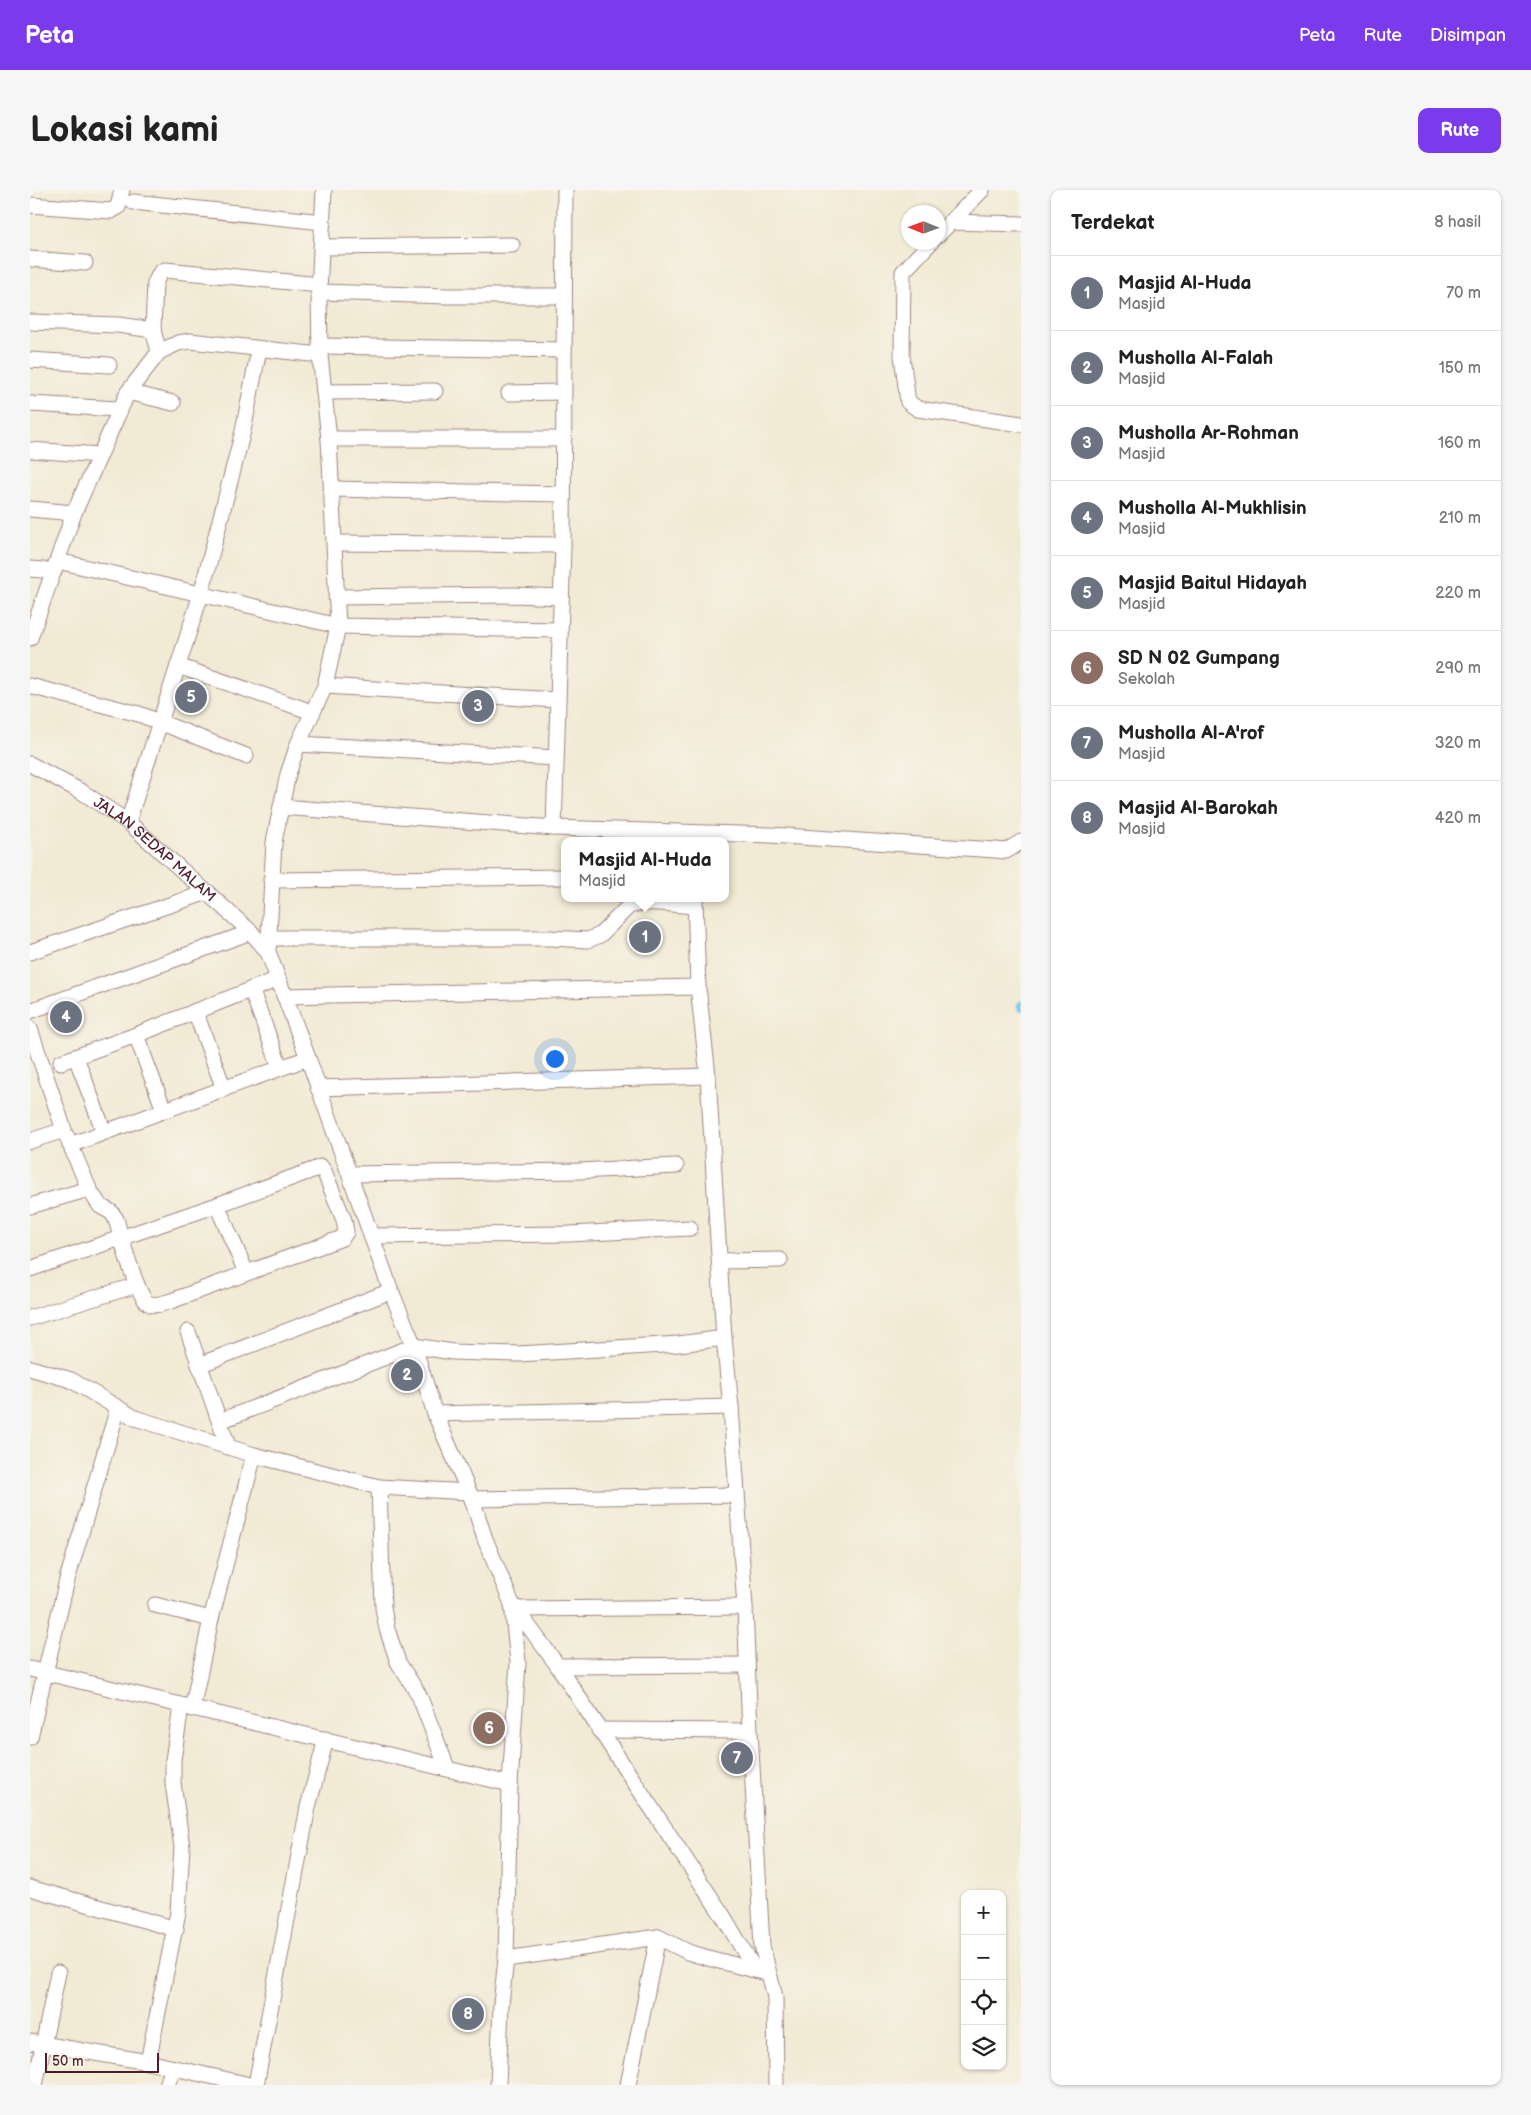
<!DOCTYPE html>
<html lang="id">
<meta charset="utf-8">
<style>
body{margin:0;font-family:"Balsamiq Sans",sans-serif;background:#f6f6f6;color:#222}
.controls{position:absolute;right:15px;bottom:15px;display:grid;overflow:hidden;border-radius:10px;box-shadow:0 1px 4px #0004}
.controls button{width:45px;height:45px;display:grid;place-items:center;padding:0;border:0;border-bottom:1px solid #e0e0e0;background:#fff;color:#222;font:25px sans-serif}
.compass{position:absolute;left:871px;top:15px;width:45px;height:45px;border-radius:50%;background:#fff;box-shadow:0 1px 4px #0004;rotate:271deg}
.scale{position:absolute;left:15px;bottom:12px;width:114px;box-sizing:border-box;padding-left:5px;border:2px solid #4a1f2b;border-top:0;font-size:14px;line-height:18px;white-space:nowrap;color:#4a1f2b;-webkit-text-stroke:4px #f7f3e8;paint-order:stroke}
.you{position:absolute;left:524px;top:868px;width:18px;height:18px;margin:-12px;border:4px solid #fff;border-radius:50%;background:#1a73e8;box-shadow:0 0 0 8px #1a73e833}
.badge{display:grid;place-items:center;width:32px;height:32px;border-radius:50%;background:#7c3aed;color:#fff;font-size:16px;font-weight:700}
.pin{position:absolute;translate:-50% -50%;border:2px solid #fff;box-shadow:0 1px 5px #0006}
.popup{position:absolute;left:531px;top:647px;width:168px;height:65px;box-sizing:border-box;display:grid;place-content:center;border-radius:10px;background:#fff;filter:drop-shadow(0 1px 4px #0005);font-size:16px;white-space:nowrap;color:#767676}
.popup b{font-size:19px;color:#222}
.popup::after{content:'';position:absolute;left:50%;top:100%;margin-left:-10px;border:10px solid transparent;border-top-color:#fff}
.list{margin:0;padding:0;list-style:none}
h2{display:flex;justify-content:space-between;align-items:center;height:65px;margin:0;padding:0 20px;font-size:21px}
h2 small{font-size:16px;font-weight:400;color:#767676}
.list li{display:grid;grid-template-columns:32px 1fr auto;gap:15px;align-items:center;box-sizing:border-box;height:75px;padding:0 20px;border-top:1px solid #e0e0e0}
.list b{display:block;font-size:19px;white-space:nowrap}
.list p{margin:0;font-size:16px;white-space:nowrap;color:#767676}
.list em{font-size:16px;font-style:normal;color:#767676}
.icon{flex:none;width:28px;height:28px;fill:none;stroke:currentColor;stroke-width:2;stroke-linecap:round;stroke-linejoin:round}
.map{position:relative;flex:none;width:991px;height:1895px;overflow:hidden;border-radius:10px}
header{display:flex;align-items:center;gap:30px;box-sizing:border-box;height:70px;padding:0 25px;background:#7c3aed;color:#fff}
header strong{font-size:24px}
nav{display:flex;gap:28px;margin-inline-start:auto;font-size:18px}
.intro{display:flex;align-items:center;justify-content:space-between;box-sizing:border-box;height:120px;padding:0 30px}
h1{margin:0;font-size:35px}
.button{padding:12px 22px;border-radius:10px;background:#7c3aed;color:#fff;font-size:18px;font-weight:700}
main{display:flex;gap:30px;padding:0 30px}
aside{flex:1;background:#fff;border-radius:10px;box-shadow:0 1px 4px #0004}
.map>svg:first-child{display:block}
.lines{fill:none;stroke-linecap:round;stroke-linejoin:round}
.stream{stroke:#6abde6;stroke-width:4.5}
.minor-casing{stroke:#9e8480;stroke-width:17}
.minor{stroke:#fff;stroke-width:15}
.labels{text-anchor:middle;stroke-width:4;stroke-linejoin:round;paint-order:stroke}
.street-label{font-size:15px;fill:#4a1f2b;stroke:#f7f3e8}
</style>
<header>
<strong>Peta</strong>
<nav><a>Peta</a><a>Rute</a><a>Disimpan</a></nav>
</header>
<div class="intro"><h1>Lokasi kami</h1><a class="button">Rute</a></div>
<main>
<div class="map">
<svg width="991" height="1895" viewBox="0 0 991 1895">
<rect width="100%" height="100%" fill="#f7f3e8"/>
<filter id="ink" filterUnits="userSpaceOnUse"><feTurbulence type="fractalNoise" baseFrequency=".02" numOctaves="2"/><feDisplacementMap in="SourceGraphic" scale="10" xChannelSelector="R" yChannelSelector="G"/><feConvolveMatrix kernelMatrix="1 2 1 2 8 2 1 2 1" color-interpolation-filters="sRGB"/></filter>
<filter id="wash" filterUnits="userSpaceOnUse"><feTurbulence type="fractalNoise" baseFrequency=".0096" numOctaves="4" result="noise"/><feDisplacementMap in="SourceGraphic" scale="20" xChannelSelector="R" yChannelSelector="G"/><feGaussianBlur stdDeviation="1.12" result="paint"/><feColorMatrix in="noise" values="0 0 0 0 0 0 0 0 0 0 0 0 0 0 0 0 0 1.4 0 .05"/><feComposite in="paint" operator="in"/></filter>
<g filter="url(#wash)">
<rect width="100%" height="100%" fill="#f1ead4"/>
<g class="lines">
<path class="stream" d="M991,813L989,815L991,819"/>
</g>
</g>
<g filter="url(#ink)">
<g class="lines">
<g class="minor-casing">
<g id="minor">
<path d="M103,12L293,32"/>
<path d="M0,15L81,21L88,17L92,0"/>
<path d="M921,32L991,34"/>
<path d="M908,45L952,0"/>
<path d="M901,52L873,82L872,166L878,212L888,219L991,234"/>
<path d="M292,57L482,55"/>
<path d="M0,69L55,73"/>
<path d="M289,102L417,106H534"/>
<path d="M0,132L88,135L123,140"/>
<path d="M290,156L534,160"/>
<path d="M129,162L123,140L125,93L130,83L135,80L290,95"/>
<path d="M0,170L79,175"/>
<path d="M98,202L143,213"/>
<path d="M294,202L405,201"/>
<path d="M479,203L534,202"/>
<path d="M0,214L88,219"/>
<path d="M299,249H534"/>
<path d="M0,260L70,265"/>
<path d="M302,299L533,304"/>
<path d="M0,319L44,323"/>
<path d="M305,353L533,355"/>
<path d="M28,371L308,436L530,440"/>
<path d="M0,379L24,381"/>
<path d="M306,407L484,405L531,407"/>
<path d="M0,448L44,323L98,202L129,162L148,153L160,151L290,165"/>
<path d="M148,476L282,522"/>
<path d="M0,496L109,524L216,566"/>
<path d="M295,496L527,510"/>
<path d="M268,554L526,568"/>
<path id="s1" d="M0,574L52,602L98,632L221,742L238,762"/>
<path d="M251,617L258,584L268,554L295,496L308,436L299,249L290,165L289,102L294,0"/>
<path d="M98,632L171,404L213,241L229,159"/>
<path d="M524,638L533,355L535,0"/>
<path d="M241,690L535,687"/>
<path d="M665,708L668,797L678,886L694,1148L701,1217L715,1417L720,1541L732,1756L745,1807L746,1895"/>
<path d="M239,748H520L558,750L570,745L599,716C619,709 644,715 665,716"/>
<path d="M0,762L178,702"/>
<path d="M221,799L250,877"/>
<path d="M254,806L668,797"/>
<path d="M0,821L221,742"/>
<path d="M165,821L194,899"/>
<path d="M0,839L34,940L0,951"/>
<path d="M106,845L248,789"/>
<path d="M46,867L74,942"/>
<path d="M31,872L106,845L134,920"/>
<path d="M288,898L678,886"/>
<path d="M40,955L278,868"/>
<path d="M320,984L549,981L646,976"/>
<path d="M59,999L70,1016L81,1022L86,1029C90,1044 107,1106 118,1113C126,1117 133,1113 141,1111L312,1048L316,1042L314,1030L294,981L291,977L187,1015"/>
<path d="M0,1016L59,999L37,947"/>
<path d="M341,1046L539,1044L660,1038"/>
<path d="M690,1071L750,1070"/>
<path d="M0,1079L187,1015L216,1082"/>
<path d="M0,1128L107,1095"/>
<path d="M158,1142L198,1256"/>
<path d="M169,1175L361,1101"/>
<path d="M0,1178L41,1190L105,1228L224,1265L349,1297L439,1302"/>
<path d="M405,1224L701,1217"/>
<path d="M190,1231L384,1156L423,1162L489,1164L649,1154L694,1148"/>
<path d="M349,1297L353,1418L357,1439L368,1472L389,1505L417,1578"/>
<path d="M442,1309L707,1305"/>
<path d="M125,1415L181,1429"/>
<path d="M483,1415L528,1476L597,1581L695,1729L725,1780"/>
<path d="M487,1419L715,1417"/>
<path d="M528,1476L717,1475"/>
<path d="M0,1479L480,1594"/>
<path d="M162,1519L181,1429L224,1265"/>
<path d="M569,1540L720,1541"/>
<path d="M0,1547L37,1390L88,1218"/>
<path d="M0,1698L146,1739"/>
<path d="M476,1769L628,1747L658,1762L678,1768L732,1782"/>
<path d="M0,1852L118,1872L220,1895"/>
<path d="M118,1872L148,1722L152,1657L143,1593V1570L151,1517"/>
<path d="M5,1895L28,1783"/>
<path d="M137,1895L143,1878"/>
<path d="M226,1895L278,1617L296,1549"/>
<path d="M468,1895L471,1814L476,1769L480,1594L488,1472L482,1414L455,1349L442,1309L405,1224L384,1156L361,1101L278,868L238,762L244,652L251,617L524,638L740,645L965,660L976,661L991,652"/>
<path d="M598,1895L628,1747"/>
</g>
</g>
<use href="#minor" class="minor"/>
</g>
</g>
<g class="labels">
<g class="street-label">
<text dy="5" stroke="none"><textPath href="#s1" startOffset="152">JALAN SEDAP MALAM</textPath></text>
</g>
</g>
</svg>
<div class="controls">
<button>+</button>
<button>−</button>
<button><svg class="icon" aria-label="locate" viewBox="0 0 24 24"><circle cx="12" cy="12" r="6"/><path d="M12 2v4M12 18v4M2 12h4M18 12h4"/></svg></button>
<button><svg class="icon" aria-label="layers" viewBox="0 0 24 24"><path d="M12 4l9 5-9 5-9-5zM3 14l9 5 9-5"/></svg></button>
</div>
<svg class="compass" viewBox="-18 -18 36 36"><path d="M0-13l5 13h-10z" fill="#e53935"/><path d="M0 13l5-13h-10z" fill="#767676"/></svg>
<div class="scale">50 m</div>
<div class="you"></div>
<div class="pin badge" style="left:615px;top:747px;background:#6b7280">1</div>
<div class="popup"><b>Masjid Al-Huda</b>Masjid</div>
<div class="pin badge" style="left:377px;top:1185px;background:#6b7280">2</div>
<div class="pin badge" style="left:448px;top:516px;background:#6b7280">3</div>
<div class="pin badge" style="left:36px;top:827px;background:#6b7280">4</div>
<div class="pin badge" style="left:161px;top:507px;background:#6b7280">5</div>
<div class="pin badge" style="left:459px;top:1538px;background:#8d6e63">6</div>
<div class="pin badge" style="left:707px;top:1568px;background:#6b7280">7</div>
<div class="pin badge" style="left:438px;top:1824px;background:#6b7280">8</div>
</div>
<aside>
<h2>Terdekat<small>8 hasil</small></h2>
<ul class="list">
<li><span class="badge" style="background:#6b7280">1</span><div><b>Masjid Al-Huda</b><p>Masjid</p></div><em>70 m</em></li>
<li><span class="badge" style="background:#6b7280">2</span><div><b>Musholla Al-Falah</b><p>Masjid</p></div><em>150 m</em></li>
<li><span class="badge" style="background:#6b7280">3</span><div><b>Musholla Ar-Rohman</b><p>Masjid</p></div><em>160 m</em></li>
<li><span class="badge" style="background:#6b7280">4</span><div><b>Musholla Al-Mukhlisin</b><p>Masjid</p></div><em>210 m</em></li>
<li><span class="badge" style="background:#6b7280">5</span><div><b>Masjid Baitul Hidayah</b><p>Masjid</p></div><em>220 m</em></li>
<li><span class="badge" style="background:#8d6e63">6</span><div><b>SD N 02 Gumpang</b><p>Sekolah</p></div><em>290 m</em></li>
<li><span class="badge" style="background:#6b7280">7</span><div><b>Musholla Al-A'rof</b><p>Masjid</p></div><em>320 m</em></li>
<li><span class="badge" style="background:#6b7280">8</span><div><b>Masjid Al-Barokah</b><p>Masjid</p></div><em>420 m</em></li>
</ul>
</aside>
</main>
